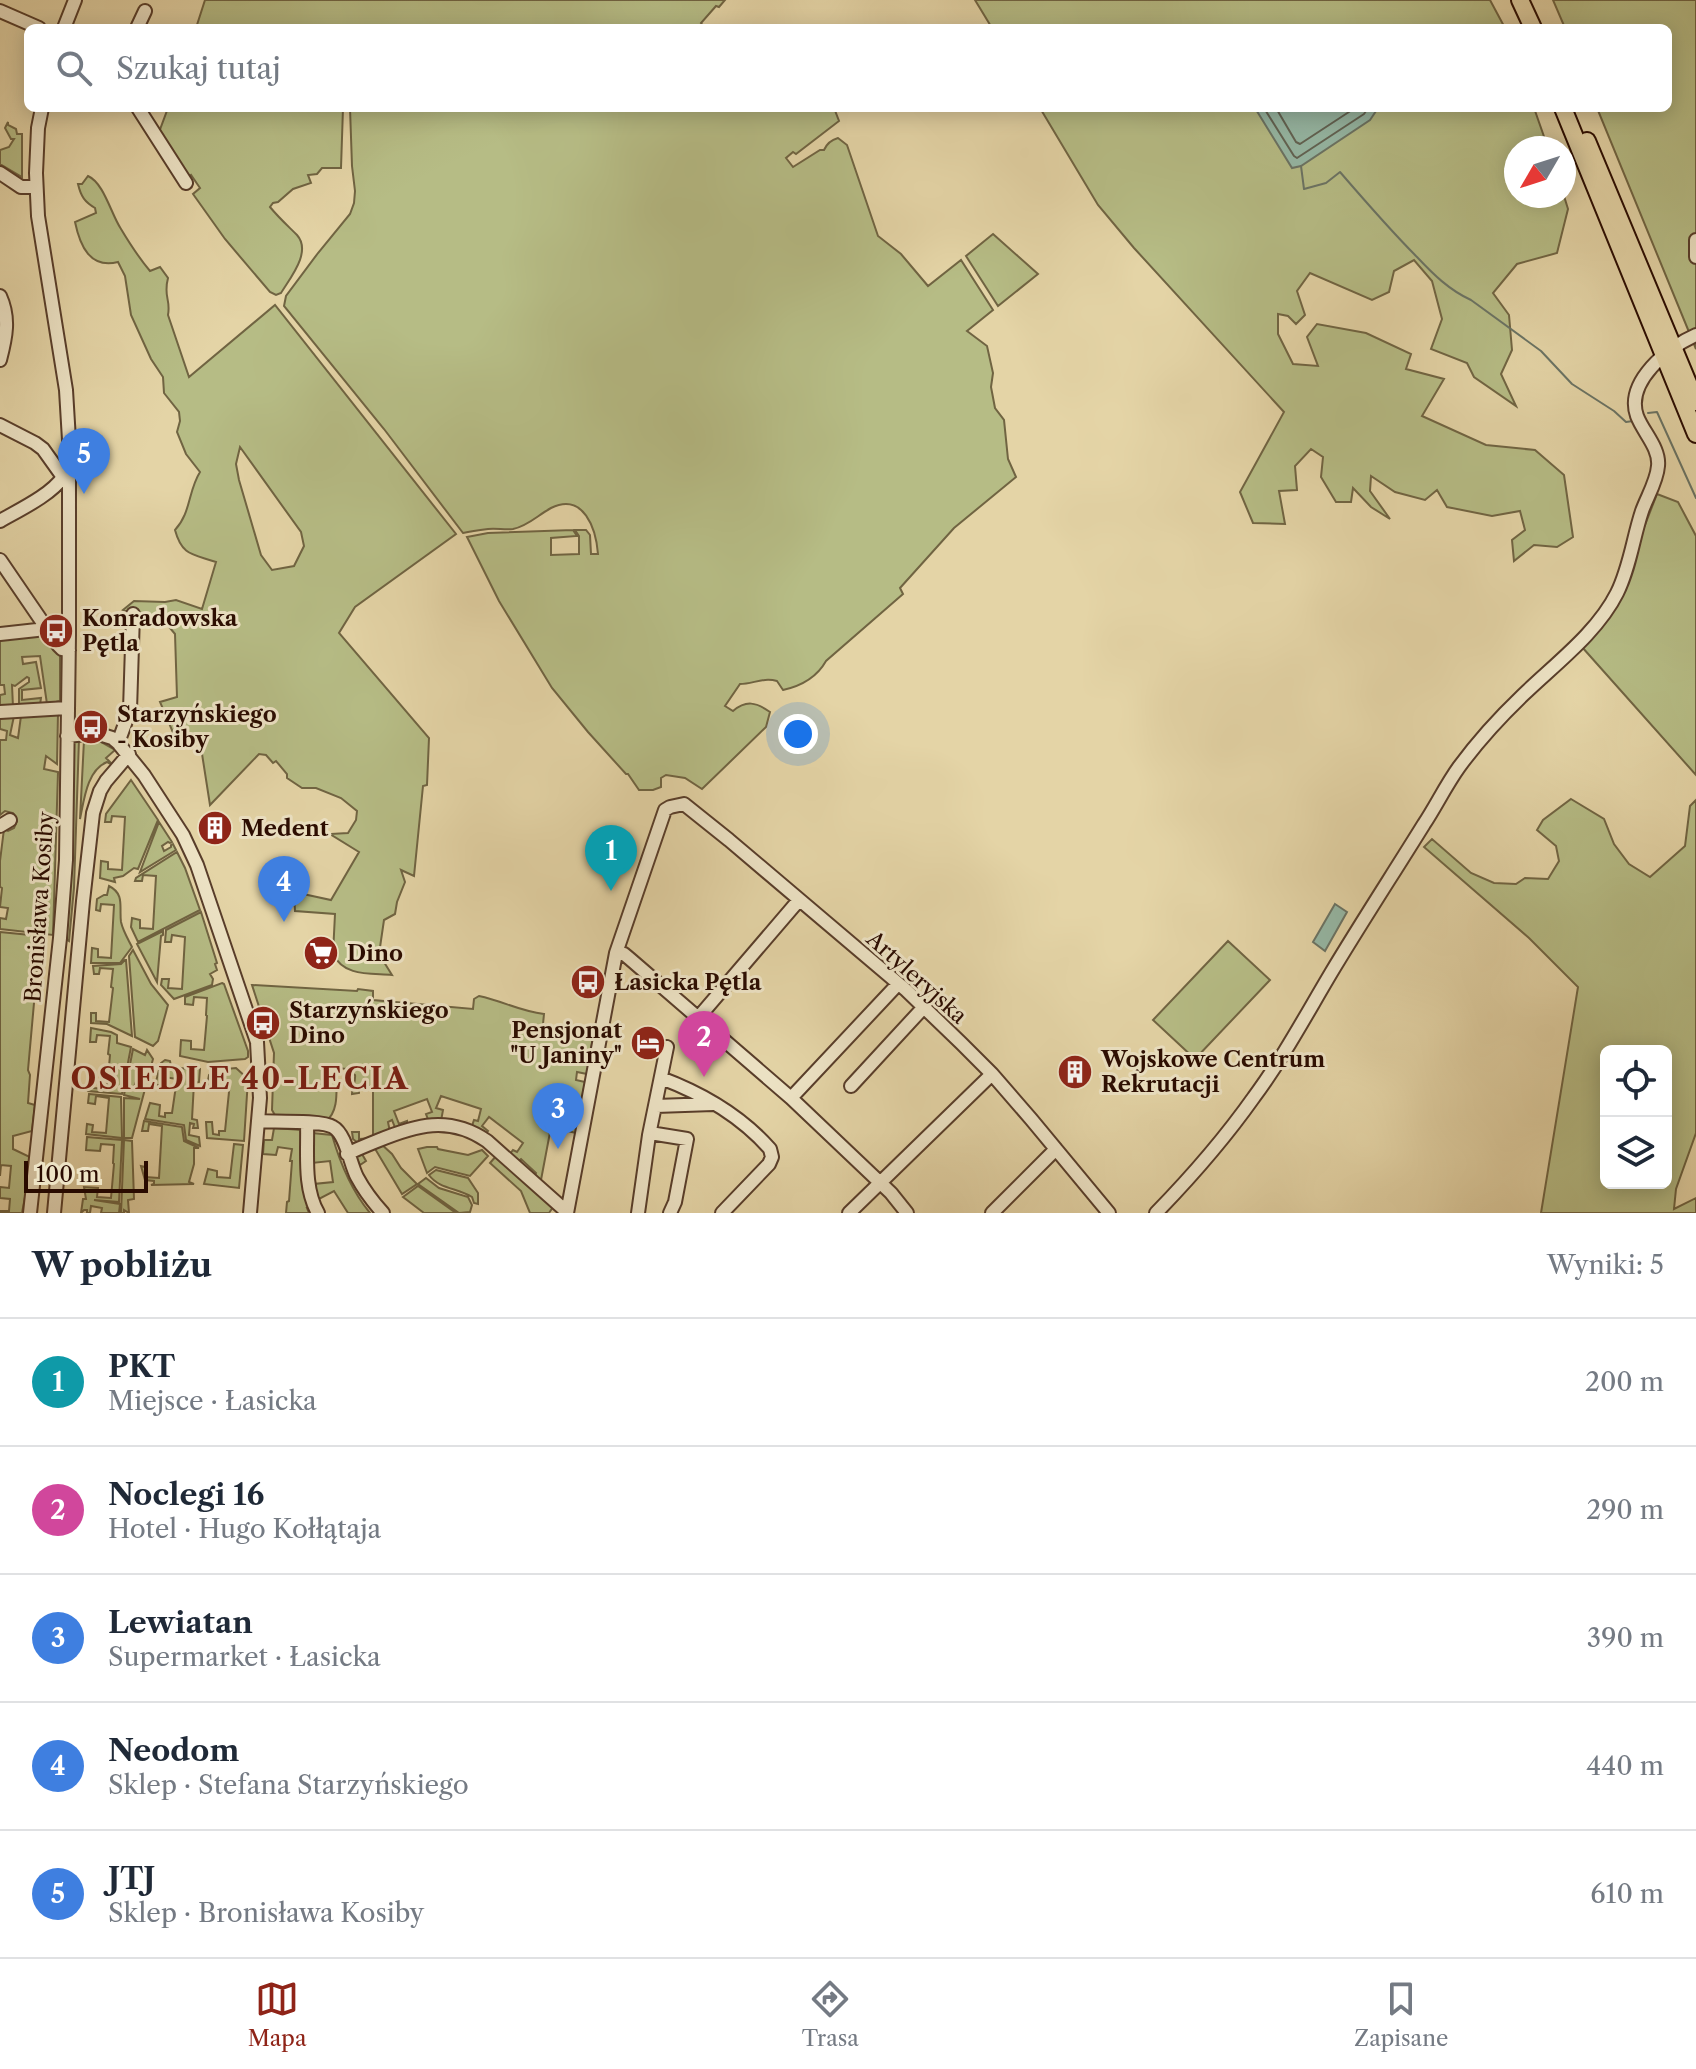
<!DOCTYPE html>
<html lang="pl">
<meta charset="utf-8">
<style>
body{margin:0;font-family:"Libre Caslon Text",serif;background:#f2f2f3;color:#1f2937}
.controls{position:absolute;right:24px;bottom:24px;display:grid;overflow:hidden;border-radius:12px;box-shadow:0 4px 20px #0003}
.controls button{width:72px;height:72px;display:grid;place-items:center;padding:0;border:0;border-bottom:2px solid #e0e1e3;background:#fff;color:#1f2937;font:40px sans-serif}
.compass{position:absolute;left:1504px;top:136px;width:72px;height:72px;border-radius:50%;background:#fff;box-shadow:0 4px 20px #0003;rotate:231deg}
.scale{position:absolute;left:24px;bottom:20px;width:124px;box-sizing:border-box;padding-left:8px;border:4px solid #2a0b00;border-top:0;font-size:22px;line-height:28px;white-space:nowrap;color:#2a0b00;-webkit-text-stroke:6px #ede3c5;paint-order:stroke}
.you{position:absolute;left:798px;top:734px;width:28px;height:28px;margin:-20px;border:6px solid #fff;border-radius:50%;background:#1a73e8;box-shadow:0 0 0 12px #1a73e833}
.badge{display:grid;place-items:center;width:52px;height:52px;border-radius:50%;background:#8f2418;color:#fff;font-size:26px;font-weight:700}
.pin{position:absolute;translate:-50% -66px;filter:drop-shadow(0 2px 4px #0008)}
.pin::after{content:'';position:absolute;top:42px;width:28px;height:24px;background:inherit;clip-path:polygon(0 0,100% 0,50% 100%)}
.list{margin:0;padding:0;list-style:none}
h2{display:flex;justify-content:space-between;align-items:center;height:104px;margin:0;padding:0 32px;font-size:34px}
h2 small{font-size:26px;font-weight:400;color:#747a83}
.list li{display:grid;grid-template-columns:52px 1fr auto;gap:24px;align-items:center;box-sizing:border-box;height:128px;padding:0 32px;border-top:2px solid #e0e1e3}
.list b{display:block;font-size:30px;white-space:nowrap}
.list p{margin:0;font-size:26px;white-space:nowrap;color:#747a83}
.list em{font-size:26px;font-style:normal;color:#747a83}
.icon{flex:none;width:44px;height:44px;fill:none;stroke:currentColor;stroke-width:2;stroke-linecap:round;stroke-linejoin:round}
.map{position:relative;flex:none;width:1696px;height:1213px;overflow:hidden}
.search{position:absolute;background:#fff;box-shadow:0 4px 20px #0003;left:24px;right:24px;top:24px;height:88px;display:flex;align-items:center;gap:20px;box-sizing:border-box;padding:0 28px;border-radius:12px;color:#747a83;font-size:30px}
.sheet{height:744px;background:#fff}
nav{display:flex;justify-content:space-around;align-items:center;box-sizing:border-box;height:112px;border-top:2px solid #e0e1e3;background:#fff;font-size:22px;color:#747a83}
nav a{display:grid;justify-items:center;gap:4px}
nav .on{color:#8f2418}
.map>svg:first-child{display:block}
.green{fill:#b6bc85;stroke:#706442;stroke-width:2;fill-rule:evenodd}
.water{fill:#95b8a6;stroke:#6a7364;stroke-width:2}
.lines{fill:none;stroke-linecap:round;stroke-linejoin:round}
.shore{stroke:#606253;stroke-width:2}
.stream{stroke:#6a7364;stroke-width:2}
.minor-casing{stroke:#583d2a;stroke-width:16}
.major-casing{stroke:#2a0b00;stroke-width:20}
.minor{stroke:#ede3c5;stroke-width:12}
.major{stroke:#e4d4a6;stroke-width:16}
.labels{text-anchor:middle;stroke-width:6;stroke-linejoin:round;paint-order:stroke}
.poi-label{font-size:22px;font-weight:bold;fill:#2a0b00;stroke:#ede3c5;text-anchor:start}
.street-label{font-size:22px;fill:#2a0b00;stroke:#ede3c5}
.district-label{font-size:30px;font-weight:bold;letter-spacing:2px;fill:#7a1f14;stroke:#ede3c5}
</style>
<div class="map">
<svg width="1696" height="1213" viewBox="0 0 1696 1213">
<rect width="100%" height="100%" fill="#e4d4a6"/>
<filter id="stains"><feTurbulence type="fractalNoise" baseFrequency=".0025" numOctaves="4"/><feColorMatrix values="0 0 0 0 .2 0 0 0 0 .09 0 0 0 0 .02 0 0 0 .5 -.17"/></filter>
<radialGradient id="worn" r=".72"><stop offset=".6" stop-color="#630" stop-opacity="0"/><stop offset="1" stop-color="#630" stop-opacity=".3"/></radialGradient>
<path class="green" d="M205,0H725L719,7L716,6L701,23L705,28H196Z
M975,0H1490L1505,28H992Z
M1553,0H1696V349L1597,108H1668V28H1565Z
M168,108H343L341,168H322L317,174L308,175L311,183L293,189L278,202L273,203L270,207C279,218 288,226 297,235C312,252 290,278 281,293L276,295L270,292L225,239L193,194L200,188L191,175L185,179L158,135Z
M350,108H834L839,121L796,154L793,152L786,158L793,167L820,150H824C827,143 831,140 838,138L847,145L878,236L901,254L928,286L961,260L993,310L967,331L987,346L993,373L991,387L995,408L1004,420L1008,459L1016,477L954,528L900,588L903,594L826,661C817,677 801,686 783,690L777,681C763,677 753,684 740,684L725,706L733,711C746,700 756,702 770,712L766,727L702,789L685,778L666,775L661,778V787L653,790H639L628,774H626L588,732L552,688L499,601L467,537L488,533L573,530L577,536L551,538V555L579,554V536L575,530H586L590,535L591,554H598C596,529 584,492 551,508C538,515 528,526 513,529C505,530 496,528 488,529C480,530 472,531 463,533L384,429L284,306L286,296L318,253L350,214L354,203L355,191L352,166Z
M1040,108H1534L1548,148H1516V196H1564L1568,209L1557,253L1517,264L1493,293L1509,315L1512,350L1501,374L1516,406L1474,377L1467,363L1431,349L1442,319L1432,281L1414,260L1394,271L1389,292L1372,300L1310,273L1297,291L1305,315L1296,324L1288,316L1278,314V334L1293,364L1318,366L1307,337L1317,324L1366,333L1411,354L1406,369L1444,379L1422,416L1486,445L1535,450L1564,475L1573,537L1557,547L1534,545L1514,561L1512,540L1525,530L1520,511L1492,516L1447,507L1437,490L1425,500L1395,492L1371,476L1370,491L1390,519L1371,507L1353,488L1351,502H1336L1321,477L1323,457L1311,449L1295,466L1297,490L1279,491L1285,524L1253,523L1240,492L1284,412L1134,248L1098,205Z
M8,122V125L16,129L17,134H22V177L0,164V150L9,147L14,139H11L5,128Z
M88,176C104,183 111,214 121,229C130,244 139,258 150,271L160,267L168,278C163,297 171,299 168,315L189,377L275,305L456,534L355,607L339,633L429,738L427,785L423,786L414,876L401,870L405,882L397,902L395,914L384,920L379,954L392,975C371,973 344,977 333,954L335,914L295,911L294,892L331,900L359,852L330,834L348,833L356,820L357,811L341,798L316,788H302L287,778V774L276,761L273,763L266,755L259,754L210,805L200,741L177,742L160,702L177,697L175,634L160,616L133,614L123,610L134,601L165,602L176,600L202,609L216,562C193,554 182,556 175,530C191,513 188,491 200,472L186,454L177,432L180,421L179,412L164,393L163,377L151,359L131,315L125,276L118,262C90,269 80,246 75,222L96,213L95,208C85,202 81,197 78,184H82ZM240,447L301,532L304,546L294,566L272,570L261,555L239,480L236,464Z
M993,234L1038,274L998,306L966,256Z
M1657,494L1678,502L1696,536V775L1582,647L1636,548Z
M41,633L60,654V701L47,704L40,656L22,657L23,664L36,662L41,688L22,690V700L41,698L40,705L19,706V689L29,682V678L27,677L15,686L12,685L13,707H0V695L5,694L4,685H0V638Z
M58,713L57,764L46,756L44,769L58,772L53,935L0,929V918L6,919L8,908L0,907L2,888L0,887V861L4,829L8,831L14,828L17,821L13,813L5,811L0,815V740H6L7,731L0,729V718L14,716L10,735L18,738L21,716Z
M79,739L74,888L69,941L64,938L71,746L74,741Z
M84,740L101,742L115,750L106,758L113,765L107,762C87,770 84,800 80,819Z
M131,780L158,820L138,869L134,868L123,876L114,878L115,882L100,878L101,861L108,862V869L122,870L125,817L112,816L111,822H105L106,814Z
M1571,799L1604,819L1614,844L1629,864L1650,877L1685,846L1690,806L1696,800V1133L1676,1189L1674,1209L1696,1198V1213H1541L1578,987L1529,938L1424,847L1432,839L1471,873L1494,883L1516,884L1525,878L1548,879L1559,861L1556,846L1537,830L1543,820ZM1606,1051H1666V1183H1606Z
M159,822L172,842L170,843L168,842L162,846L164,851L171,847V845L173,844L176,850L140,872Z
M177,852L185,868L200,910L138,942L131,927L132,918L140,920V928L153,929L156,876L143,875L142,881H135L136,878Z
M109,886C125,894 119,907 121,922C123,931 128,939 132,947L120,963H91L92,948L98,949V957L111,958L114,905L101,904L100,911L96,910L97,899L104,895H107Z
M201,912L217,963L215,964L217,970L210,974L213,979L212,985L174,999L161,985L162,979H169L168,988L182,989L185,937L172,935L171,942H165L166,930Z
M163,931V935L161,936L157,982L137,944Z
M0,932L40,936L28,1070L30,1075L28,1103L35,1105L32,1131L13,1136V1149L32,1158L28,1198L25,1197L22,1213H0V1211H9L10,1199L0,1198V1187L9,1188L11,1166L1,1165L0,1176Z
M1228,941L1270,980L1195,1059L1153,1020Z
M133,950L151,984L168,1005L158,1041L153,1046L135,1037L129,956Z
M125,960H126L132,1036L107,1024L91,1023V1013H96V1021L109,1022L113,988L111,987L113,969L100,968L99,974H94L93,966L121,964Z
M222,983L224,984L248,1051V1057L245,1059L208,1062L180,1056L181,1040L191,1041V1049L204,1050L207,1016L206,1015L207,998L194,997L193,1005L185,1004V997Z
M252,985L357,991L358,989L373,991V1000L473,1009L474,999L479,996C503,1001 519,1011 544,1014L543,1024L568,1030L573,1026L580,1032L593,1038L587,1074L577,1072L576,1080L585,1082L576,1133L551,1127L541,1180L534,1178L536,1173L521,1159L516,1163L509,1155L513,1150L517,1152L523,1143L489,1117L482,1126L488,1131L485,1135L471,1129L474,1120L478,1121L481,1109L441,1096L436,1108L443,1110L441,1121L429,1122L426,1114L432,1112L427,1099L394,1111L399,1124L407,1121V1127L396,1130L392,1120L388,1122L390,1132L358,1143L353,1139L352,1132H359V1139L373,1138V1086H359V1093L352,1094C352,1086 356,1082 355,1075L347,1069L337,1068C335,1084 341,1110 326,1121L276,1117L272,1110L274,1053Z
M91,1028L111,1032L117,1035V1043L131,1047L122,1094L88,1091L89,1079L94,1080L93,1088L107,1089L110,1055L108,1054L110,1036L97,1035L96,1042H90Z
M133,1049L145,1055L147,1050L153,1059L147,1082L137,1079L134,1087L145,1089L132,1138H124V1098L140,1099L124,1095Z
M165,1060L170,1061L171,1066L191,1070L190,1065L200,1069L199,1082L194,1083L192,1119L197,1120L198,1128H193L194,1124L190,1123L189,1135L199,1137L200,1146L186,1140L184,1125L145,1119L150,1103L160,1105L159,1116L165,1117V1113H172L177,1079L164,1077L163,1085H155L161,1063Z
M236,1068L248,1079L244,1141L207,1138L206,1122H212L213,1134L219,1135V1131H225L230,1082L223,1081V1078L215,1077L214,1087L207,1086L209,1075L215,1070Z
M89,1094L121,1097L122,1138L86,1134L87,1124L93,1125L92,1132L106,1133L109,1098L96,1096L95,1104L88,1103Z
M144,1121L182,1127L184,1141L199,1148H194V1164L189,1182L194,1184L151,1185L154,1184V1181L145,1180L141,1166L146,1167L145,1177L159,1178L162,1126L149,1124L148,1131H142Z
M274,1128L302,1130L313,1208H307L309,1213H286L287,1202L289,1201L292,1161H290L292,1149L278,1147L276,1155L263,1154L264,1140H272Z
M312,1133L332,1135C340,1163 351,1190 370,1213H348L334,1191L317,1200L314,1184L333,1182L330,1161L312,1163Z
M87,1137L122,1140L119,1202L94,1200L120,1204L119,1213H101L102,1208L91,1206L90,1213H87V1210H84L81,1213L83,1199H86L84,1187L98,1188L97,1197L111,1198L114,1164L113,1163L114,1145L101,1144L100,1151L86,1150Z
M124,1140L132,1141L134,1199L128,1200L129,1213L124,1210V1213H121Z
M380,1143L392,1154L401,1168L417,1184L402,1194L374,1147L362,1154L366,1161L360,1165L356,1157L358,1153Z
M234,1144L243,1145L239,1188L204,1184L208,1169L217,1171V1177L230,1178Z
M427,1147H437L438,1149L468,1155L482,1150L488,1156L470,1176L435,1167L427,1173L418,1149Z
M497,1155L553,1207L549,1213H530L521,1191L490,1163Z
M436,1170L468,1178L478,1193V1204L474,1203L472,1197C458,1188 439,1189 429,1175Z
M426,1178L439,1188L468,1197L472,1205L470,1212L459,1213L418,1184Z
M418,1186L456,1213H424L403,1197Z"/>
<path class="water" d="M1255,108H1378L1370,120L1301,166L1292,168Z
M1335,904L1347,912L1325,951L1313,942Z"/>
<g class="lines">
<path class="shore" d="M1264,108L1294,156L1297,158L1364,114L1368,108
M1276,108L1296,142L1300,144L1355,108"/>
<path class="stream" d="M1301,166L1304,189L1326,183L1340,172C1365,201 1390,230 1417,257C1433,274 1449,290 1471,300L1541,351L1572,384L1614,411L1626,422L1633,421
M1648,413L1657,412L1696,498"/>
<g class="minor-casing">
<path id="minor" d="M0,11L39,28
M64,28L75,0
M137,28L145,11
M138,108L186,183
M0,173L21,187H36
M1696,240V257
M0,296C10,318 6,337 0,360
M0,425L35,443L43,449L63,477
M0,521C19,510 51,495 63,477
M0,560L58,645L62,649L69,650
M0,634L37,630L45,627
M0,712L67,708
M67,736L96,733L112,738L118,743L144,775L183,835L197,865L257,1042L260,1098L250,1213
M118,743L130,710L133,614
M0,826L10,820
M616,953L624,954L630,959L791,1098L891,1193L907,1213
M698,1018L799,900
M661,1078C701,1093 741,1116 770,1149L772,1157L769,1164L722,1213
M851,1086L923,1008
M791,1098L898,984
M656,1106L713,1104
M258,1121C273,1122 322,1120 333,1127C346,1134 350,1164 357,1177C364,1190 373,1202 383,1213
M307,1123C308,1152 303,1187 318,1213
M650,1133L687,1139L675,1202L670,1213
M347,1154C357,1149 367,1145 377,1141C416,1125 449,1115 487,1141L567,1212
M30,1213L60,938L66,860L69,635V440L66,390L38,216L36,173L38,128L42,108
M54,1213L83,901L93,813L100,791L106,781L129,754
M567,1213L616,953L665,810L670,807L684,804L729,840L906,990L961,1043L992,1074L1031,1119L1109,1213
M638,1213L649,1135L667,1047
M849,1213L992,1074
M992,1213L1056,1149
M1156,1213C1191,1177 1225,1138 1254,1097C1283,1058 1306,1015 1331,973C1361,923 1393,874 1424,824C1436,806 1446,785 1459,767C1478,741 1500,717 1523,695C1555,664 1597,633 1617,593C1630,567 1633,538 1642,511C1647,497 1657,481 1658,466C1660,448 1643,432 1637,416C1625,382 1668,347 1696,335"/>
</g>
<g class="major-casing">
<path id="major" d="M1520,0L1533,28
M1563,108L1696,434
M1587,141L1696,402"/>
</g>
<use href="#minor" class="minor"/>
<use href="#major" class="major"/>
</g>
<defs>
<g id="bus-disc" transform="scale(1.8)"><circle r="9.5" fill="#8f2418" stroke="#ede3c5"/><path d="M-5-6H5V4H4V6H2V4H-2V6H-4V4H-5ZM-3.5-4V0h7V-4ZM-3.5 1.2v1.5H-2V1.2ZM2 1.2v1.5H3.5V1.2Z" fill="#fff"/></g>
<g id="building-disc" transform="scale(1.8)"><circle r="9.5" fill="#8f2418" stroke="#ede3c5"/><path d="M-4-6H4V6H1V3H-1V6H-4ZM-2.5-4.3h1.7v1.8h-1.7ZM.8-4.3h1.7v1.8H.8ZM-2.5-1h1.7V.8h-1.7ZM.8-1h1.7V.8H.8Z" fill="#fff"/></g>
<g id="supermarket-disc" transform="scale(1.8)"><circle r="9.5" fill="#8f2418" stroke="#ede3c5"/><path d="M-6-5.5h2.5l.6 2H6L4.5 2H-2.5L-4.4-4H-6ZM-1.5 3.2a1.3 1.3 0 1 0 .1 0ZM3 3.2a1.3 1.3 0 1 0 .1 0Z" fill="#fff"/></g>
<g id="hotel-disc" transform="scale(1.8)"><circle r="9.5" fill="#8f2418" stroke="#ede3c5"/><path d="M-6-4.5h1.5V1H6V5H4.5V3h-9V5H-6ZM-4 0a1.8 1.8 0 1 1 3.6 0ZM.5 0V-2.5h3Q6-2.5 6 0Z" fill="#fff"/></g>
</defs>
<g fill-rule="evenodd">
<use href="#bus-disc" x="56" y="631"/>
<use href="#bus-disc" x="91" y="727"/>
<use href="#building-disc" x="215" y="828"/>
<use href="#supermarket-disc" x="321" y="953"/>
<use href="#bus-disc" x="588" y="982"/>
<use href="#bus-disc" x="263" y="1023"/>
<use href="#hotel-disc" x="648" y="1043"/>
<use href="#building-disc" x="1075" y="1072"/>
</g>
<g class="labels">
<g class="poi-label">
<text x="82" y="626">Konradowska<tspan x="82" dy="25">Pętla</tspan></text>
<text x="117" y="722">Starzyńskiego<tspan x="117" dy="25">- Kosiby</tspan></text>
<text x="241" y="836">Medent</text>
<text x="347" y="961">Dino</text>
<text x="614" y="990">Łasicka Pętla</text>
<text x="289" y="1018">Starzyńskiego<tspan x="289" dy="25">Dino</tspan></text>
<text x="622" y="1038" text-anchor="end">Pensjonat<tspan x="622" dy="25">"U Janiny"</tspan></text>
<text x="1101" y="1067">Wojskowe Centrum<tspan x="1101" dy="25">Rekrutacji</tspan></text>
</g>
<g class="street-label">
<text transform="translate(39 907) rotate(-86)" y="8">Bronisława Kosiby</text>
<text transform="translate(917 977) rotate(42)" y="8">Artyleryjska</text>
</g>
<g class="district-label">
<text x="240" y="1089">OSIEDLE 40-LECIA</text>
</g>
</g>
<rect width="100%" height="100%" filter="url(#stains)"/>
<rect width="100%" height="100%" fill="url(#worn)"/>
</svg>
<div class="controls">
<button><svg class="icon" aria-label="locate" viewBox="0 0 24 24"><circle cx="12" cy="12" r="6"/><path d="M12 2v4M12 18v4M2 12h4M18 12h4"/></svg></button>
<button><svg class="icon" aria-label="layers" viewBox="0 0 24 24"><path d="M12 4l9 5-9 5-9-5zM3 14l9 5 9-5"/></svg></button>
</div>
<svg class="compass" viewBox="-18 -18 36 36"><path d="M0-13l5 13h-10z" fill="#e53935"/><path d="M0 13l5-13h-10z" fill="#747a83"/></svg>
<div class="scale">100 m</div>
<div class="you"></div>
<div class="pin badge" style="left:611px;top:891px;background:#0f9aa8">1</div>
<div class="pin badge" style="left:704px;top:1077px;background:#d1479c">2</div>
<div class="pin badge" style="left:558px;top:1149px;background:#3f7fe0">3</div>
<div class="pin badge" style="left:284px;top:922px;background:#3f7fe0">4</div>
<div class="pin badge" style="left:84px;top:494px;background:#3f7fe0">5</div>
<div class="search"><svg class="icon" aria-label="search" viewBox="0 0 24 24"><circle cx="10" cy="10" r="6"/><path d="M15 15l6 6"/></svg>Szukaj tutaj</div>
</div>
<section class="sheet">
<h2>W pobliżu<small>Wyniki: 5</small></h2>
<ul class="list">
<li><span class="badge" style="background:#0f9aa8">1</span><div><b>PKT</b><p>Miejsce · Łasicka</p></div><em>200 m</em></li>
<li><span class="badge" style="background:#d1479c">2</span><div><b>Noclegi 16</b><p>Hotel · Hugo Kołłątaja</p></div><em>290 m</em></li>
<li><span class="badge" style="background:#3f7fe0">3</span><div><b>Lewiatan</b><p>Supermarket · Łasicka</p></div><em>390 m</em></li>
<li><span class="badge" style="background:#3f7fe0">4</span><div><b>Neodom</b><p>Sklep · Stefana Starzyńskiego</p></div><em>440 m</em></li>
<li><span class="badge" style="background:#3f7fe0">5</span><div><b>JTJ</b><p>Sklep · Bronisława Kosiby</p></div><em>610 m</em></li>
</ul>
</section>
<nav>
<a class="on"><svg class="icon" aria-label="map" viewBox="0 0 24 24"><path d="M3 6l6-2 6 2 6-2v14l-6 2-6-2-6 2zM9 4v14M15 6v14"/></svg>Mapa</a>
<a><svg class="icon" aria-label="directions" viewBox="0 0 24 24"><path d="M12 3l9 9-9 9-9-9zM9 14v-3h6M13 9l2 2-2 2"/></svg>Trasa</a>
<a><svg class="icon" aria-label="saved" viewBox="0 0 24 24"><path d="M7 4h10v16l-5-4-5 4z"/></svg>Zapisane</a>
</nav>
